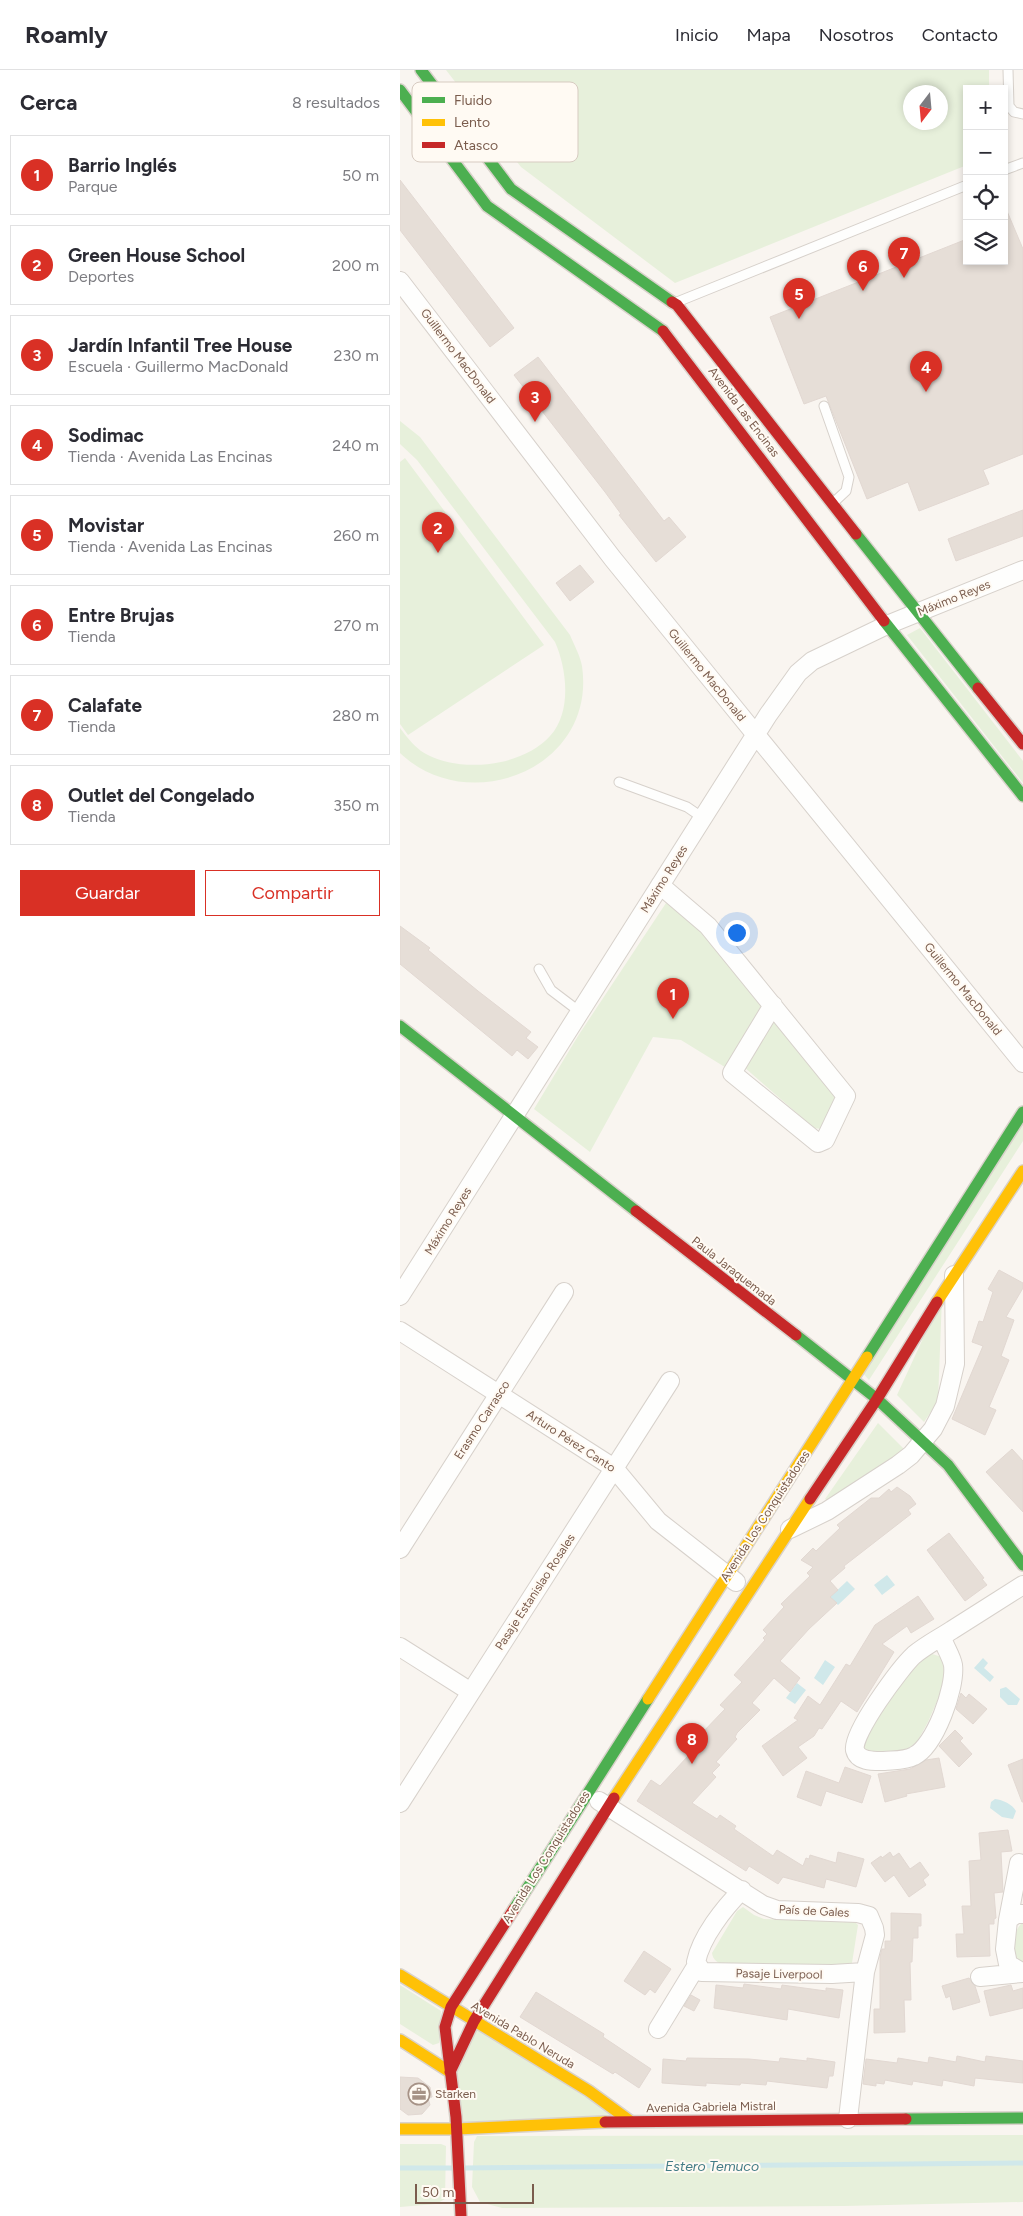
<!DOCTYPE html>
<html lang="es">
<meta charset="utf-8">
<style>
body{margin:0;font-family:Figtree,sans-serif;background:#f7f7f7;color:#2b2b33}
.controls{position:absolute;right:15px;top:15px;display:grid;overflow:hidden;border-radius:0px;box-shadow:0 2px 8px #0003}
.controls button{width:45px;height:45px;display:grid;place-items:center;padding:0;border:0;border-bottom:1px solid #e1e1e2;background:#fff;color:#2b2b33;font:25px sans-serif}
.compass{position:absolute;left:503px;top:15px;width:45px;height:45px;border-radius:50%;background:#fff;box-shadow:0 2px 8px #0003;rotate:196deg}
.scale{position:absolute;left:15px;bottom:12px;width:119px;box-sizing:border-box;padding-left:5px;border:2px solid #7a5c4d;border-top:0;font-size:14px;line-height:18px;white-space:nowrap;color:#7a5c4d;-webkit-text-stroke:4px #fffaf3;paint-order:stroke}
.you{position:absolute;left:336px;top:862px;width:18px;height:18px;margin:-12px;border:4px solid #fff;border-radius:50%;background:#1a73e8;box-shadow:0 0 0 8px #1a73e833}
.badge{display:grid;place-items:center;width:32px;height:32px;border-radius:50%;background:#d93025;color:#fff;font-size:16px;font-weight:700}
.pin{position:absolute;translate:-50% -41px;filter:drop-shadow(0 1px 2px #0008)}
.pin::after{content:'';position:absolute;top:26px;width:18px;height:15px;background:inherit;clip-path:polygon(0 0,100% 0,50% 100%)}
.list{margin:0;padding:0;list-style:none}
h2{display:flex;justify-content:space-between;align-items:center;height:65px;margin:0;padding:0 20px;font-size:21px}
h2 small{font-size:16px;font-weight:400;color:#7c7c81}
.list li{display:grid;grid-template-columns:32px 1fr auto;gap:15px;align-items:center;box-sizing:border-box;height:80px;margin:0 10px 10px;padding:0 10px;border:1px solid #e1e1e2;border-radius:0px}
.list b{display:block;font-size:19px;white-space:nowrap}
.list p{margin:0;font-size:16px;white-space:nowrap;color:#7c7c81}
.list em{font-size:16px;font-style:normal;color:#7c7c81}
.actions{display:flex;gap:10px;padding:15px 20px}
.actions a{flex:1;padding:11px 0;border:1px solid #d93025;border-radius:0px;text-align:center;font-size:18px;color:#d93025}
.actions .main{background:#d93025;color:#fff}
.icon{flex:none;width:28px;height:28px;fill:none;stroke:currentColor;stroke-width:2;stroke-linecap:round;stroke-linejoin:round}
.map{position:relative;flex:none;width:623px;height:2146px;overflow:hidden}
header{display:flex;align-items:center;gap:30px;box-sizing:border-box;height:70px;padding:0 25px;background:#fff;border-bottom:1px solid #e1e1e2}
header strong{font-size:24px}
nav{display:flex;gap:28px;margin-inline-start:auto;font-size:18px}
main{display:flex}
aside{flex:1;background:#fff}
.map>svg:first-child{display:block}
.green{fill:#e7f0db;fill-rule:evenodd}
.water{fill:#d0e8ea}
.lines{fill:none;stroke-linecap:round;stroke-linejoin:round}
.stream{stroke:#d0e8ea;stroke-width:5}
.building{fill:#e6ded7;stroke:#e2d8d2}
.lane-casing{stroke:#d7d1cb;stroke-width:11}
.street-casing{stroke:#d7d1cb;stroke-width:20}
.fast-casing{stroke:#d9d2cb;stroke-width:14}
.slow-casing{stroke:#d9d2cb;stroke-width:14}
.jam-casing{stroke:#d9d2cb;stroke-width:14}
.lane{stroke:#fefefd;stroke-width:9}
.street{stroke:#fefefd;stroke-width:18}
.fast{stroke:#4caf50;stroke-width:11}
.slow{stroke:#ffc107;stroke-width:11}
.jam{stroke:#c62828;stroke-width:11}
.labels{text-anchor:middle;stroke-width:4;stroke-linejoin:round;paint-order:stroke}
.street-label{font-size:12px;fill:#7a5c4d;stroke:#fffaf3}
.poi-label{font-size:12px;fill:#7a5c4d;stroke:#fffaf3;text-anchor:start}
.water-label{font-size:14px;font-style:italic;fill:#437c86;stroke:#fffaf3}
.key{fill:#fffaf3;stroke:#d7cbc1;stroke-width:1}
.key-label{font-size:14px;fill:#7a5c4d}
</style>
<header>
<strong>Roamly</strong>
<nav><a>Inicio</a><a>Mapa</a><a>Nosotros</a><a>Contacto</a></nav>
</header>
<main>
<aside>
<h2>Cerca<small>8 resultados</small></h2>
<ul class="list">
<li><span class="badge">1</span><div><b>Barrio Inglés</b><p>Parque</p></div><em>50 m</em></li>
<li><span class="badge">2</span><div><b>Green House School</b><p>Deportes</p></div><em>200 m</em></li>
<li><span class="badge">3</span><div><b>Jardín Infantil Tree House</b><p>Escuela · Guillermo MacDonald</p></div><em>230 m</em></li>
<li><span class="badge">4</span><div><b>Sodimac</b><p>Tienda · Avenida Las Encinas</p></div><em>240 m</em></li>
<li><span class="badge">5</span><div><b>Movistar</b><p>Tienda · Avenida Las Encinas</p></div><em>260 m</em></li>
<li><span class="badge">6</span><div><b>Entre Brujas</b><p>Tienda</p></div><em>270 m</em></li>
<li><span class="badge">7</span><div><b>Calafate</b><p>Tienda</p></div><em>280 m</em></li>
<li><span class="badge">8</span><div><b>Outlet del Congelado</b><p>Tienda</p></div><em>350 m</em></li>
</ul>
<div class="actions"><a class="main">Guardar</a><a>Compartir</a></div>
</aside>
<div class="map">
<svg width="623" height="2146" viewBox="0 0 623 2146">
<rect width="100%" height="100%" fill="#f9f5f0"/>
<path class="green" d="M46,0H589V19H567V95L275,213L121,97ZM510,22H540V52H510Z
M0,351L20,367L170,565C174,575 180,585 182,596C197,698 69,749 0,683V658C6,666 13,675 21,681C56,704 121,698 150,666C172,642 167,599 155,572L17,390L0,374Z
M5,388L144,575L8,665L0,654V392Z
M520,558L623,691V713L507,565Z
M266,833L307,860L366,931L328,999L281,970L253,967L190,1082L134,1039L178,966Z
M372,945L441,1025L421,1059L414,1058L344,997Z
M623,1050V1071L469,1310L461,1301Z
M542,1227L538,1331L524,1352L497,1325Z
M478,1353L504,1379L432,1434L425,1429Z
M529,1583L545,1588L547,1601L542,1620L528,1652L517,1672L503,1682L465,1684L459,1669L499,1609Z
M343,1837L354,1845L364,1849L455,1852L458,1855L452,1893L449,1895H323C317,1892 313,1890 312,1883L337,1841Z
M623,1852V1897L617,1895C613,1882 611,1862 623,1852Z
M0,1915L41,1941L39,1973L33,1975L0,1954Z
M76,1958L217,2047L63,2054L55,2002Z
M623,2065V2132L444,2136L102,2138L80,2132L72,2117L74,2072L77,2066Z
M0,2074H41L46,2076L45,2129L36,2134L0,2137Z"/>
<path class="water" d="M487,1505L495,1515L482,1525L474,1515Z
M447,1511L455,1519L438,1535L430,1527Z
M583,1588L588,1593L584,1598L594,1607L590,1612L574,1598Z
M425,1590L435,1597L423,1615L414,1608Z
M397,1613L406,1620L395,1634L386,1628Z
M606,1617L620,1629L617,1635H608L600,1627V1619Z
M595,1729C603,1730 612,1734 616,1741L613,1749L602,1747L590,1738L591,1732Z"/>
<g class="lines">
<path class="stream" d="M0,2098H52
M65,2098L623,2093"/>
</g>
<path class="building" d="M0,110L114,258L90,277L0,160Z
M604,134L623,179V384L583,400L589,414L519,441L508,412L467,429L426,326L404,334L370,247L567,169V191H604Z
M138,287L264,451L269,447L286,467L256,492L219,445L221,444L205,422L114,305Z
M623,440V466L556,491L548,469Z
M180,495L194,512L170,531L156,513Z
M0,856L30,878L28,880L78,921L131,962L126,968L138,977L128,989L117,980L112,986L0,894Z
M599,1200L623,1213V1218L606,1247L614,1250L601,1286L609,1290L589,1337L596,1340L585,1365L552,1349L583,1276L572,1272L579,1251L583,1252L593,1222L588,1219Z
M612,1379L623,1391V1442L586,1402Z
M497,1417L510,1426L516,1434L508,1440L511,1444L444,1496L445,1498L430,1511L438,1520L430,1527L437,1533L409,1559L380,1591L400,1608L390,1622L374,1608L352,1633L360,1640L337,1663L335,1667L337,1669L316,1692L320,1695L312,1703L316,1707L292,1733L317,1749L320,1745L336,1756L334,1759L373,1786L377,1780L403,1796L406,1788L409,1789L410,1785L436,1793L438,1782L464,1789L456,1817L426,1809L424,1818L383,1807L378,1814L349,1796L346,1801L237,1731L251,1710L260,1716L262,1714L301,1672L299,1670L304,1664L302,1663L325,1639L320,1635L342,1612L334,1605L365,1570L363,1568L367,1564L363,1560L384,1537L381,1534L410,1506L407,1503L413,1497L401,1490L413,1478L416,1481L440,1458L437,1455L471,1428H479L489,1419L491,1422Z
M549,1463L584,1508L582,1509L587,1515L565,1531L527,1480Z
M518,1526L534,1549L511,1563L507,1556L482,1574L494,1582L457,1642L441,1631L422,1659L419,1658L414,1666L398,1677L407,1688L383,1706L362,1676L398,1650L394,1648L408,1626L420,1635L446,1594L450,1596L475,1555Z
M561,1623L566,1628L569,1624L587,1639L573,1654L556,1639Z
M555,1660L563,1668L560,1671L572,1684L559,1697L539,1676Z
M539,1688L545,1717L506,1724L507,1726L485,1732L478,1704L510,1699L526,1690Z
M623,1689V1732H622L608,1695Z
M445,1697L471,1706L462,1733L426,1721L421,1736L397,1727L406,1701L439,1713Z
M608,1760L612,1781L601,1782L603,1822L594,1823L596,1848L594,1849V1854H589L590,1886L557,1887L556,1864H564L562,1836H571L569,1791L581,1790L579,1763Z
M490,1782L493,1787L499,1783L510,1799L520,1792L529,1805L523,1810L526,1815L509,1827L494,1805L485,1812L471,1793L481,1786L482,1788Z
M491,1843L521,1844V1856H518V1868H513L512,1892H510L511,1930H504L505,1962L474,1963V1939H480V1887L482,1879H485V1871H491Z
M244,1881L271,1899L255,1923L250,1919L245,1925L224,1911Z
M569,1908L575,1916L580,1932L553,1940L550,1926L546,1928L542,1916Z
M344,1914L381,1919L382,1915L426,1921V1918L443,1920L439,1948L388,1939L387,1950L314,1938L316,1915L343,1918Z
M611,1915L613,1921L623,1918V1938L590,1946L584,1921Z
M136,1922L204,1964L203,1967L251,1999L239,2018L215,2002L213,2004L120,1947Z
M291,1925L300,1930L294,1941L284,1936Z
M557,1986L585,1992L586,1986L623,1991V2013L575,2008L574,2016L543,2010L542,2016L513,2011L512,2015L485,2010L484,2014L476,2013V2016L463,2014L466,1989L497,1993L498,1988L528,1993L529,1987L556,1992Z
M287,1988L349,1989L379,1992L380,1988L407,1991V1988L435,1992L433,2006H429L427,2018L367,2011L366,2015L341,2013L340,2015L306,2013V2016L262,2013L263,1989L286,1991Z
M0,2007L18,2008L30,2017L32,2027L28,2028L30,2035L22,2044L8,2045L0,2039Z"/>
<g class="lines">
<g class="lane-casing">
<path id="lane" d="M608,0L609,36L614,42L623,44
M604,100L623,93
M277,232L567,115
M424,336L449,407L446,421L433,433
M219,712L287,737L303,748
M139,899L151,920L180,942"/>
</g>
<g class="street-casing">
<path id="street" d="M0,211L213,489L623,993
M260,815L308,856L446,1026L425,1070L418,1073L332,1003L373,935
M0,1226L368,645L398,603L412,591L487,555L623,500
M0,1261L214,1398L258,1451L336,1512
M390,1459L427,1441L498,1395L511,1385L533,1359L545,1336L555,1294L554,1205
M0,1479L164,1222
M542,1567C544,1576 551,1585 553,1595C556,1617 535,1676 514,1686C505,1691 493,1690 484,1691C474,1691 458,1692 455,1680C451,1664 501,1597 514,1585C526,1575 540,1568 552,1560C576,1545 599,1530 623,1515
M0,1577L71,1622
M199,1731L363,1835L377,1840L458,1843L469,1846L474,1858L475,1865L465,1902L448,2049
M0,1733L270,1311
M342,1820C324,1838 301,1867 296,1892L302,1902L432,1904L465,1902
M623,1844H616L608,1850L605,1879L608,1894L623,1903
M608,1850L619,1793
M580,1907L622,1903
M258,1959L297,1895"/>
</g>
<g class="fast-casing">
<path id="fast" d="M21,0L111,119L272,232
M0,20L87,136L263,261
M456,464L578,618
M484,551L623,726
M0,956L236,1141
M396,1265L477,1329L548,1395L623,1495
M467,1287L623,1042
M114,1839L248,1629
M506,2049L623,2048"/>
</g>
<g class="slow-casing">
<path id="slow" d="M537,1232L623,1101
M248,1629L467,1287
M214,1728L410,1429
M0,1905L189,2021L230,2051
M0,1970L50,2002
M0,2059H57L205,2052"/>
</g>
<g class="jam-casing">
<path id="jam" d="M272,232L277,235L456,464
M263,261L484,551
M578,618L623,674
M236,1141L396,1265
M410,1429L477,1329L537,1232
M50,2002L74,1951L214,1728
M205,2052L506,2049
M61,2146L56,2047L45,1957L51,1937L114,1839"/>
</g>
<use href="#lane" class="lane"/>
<use href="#street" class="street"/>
<use href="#fast" class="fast"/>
<use href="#slow" class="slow"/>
<use href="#jam" class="jam"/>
</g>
<defs>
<g id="office-ring" transform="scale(1.125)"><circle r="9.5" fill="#fffaf3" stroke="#a69286" stroke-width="1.5"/><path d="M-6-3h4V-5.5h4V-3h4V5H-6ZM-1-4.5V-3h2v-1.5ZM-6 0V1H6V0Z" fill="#a69286"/></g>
</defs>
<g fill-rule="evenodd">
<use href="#office-ring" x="19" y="2024"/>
</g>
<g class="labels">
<g class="street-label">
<text transform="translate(58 286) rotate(53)" y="4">Guillermo MacDonald</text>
<text transform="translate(344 342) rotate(53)" y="4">Avenida Las Encinas</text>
<text transform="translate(554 528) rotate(-22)" y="4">Máximo Reyes</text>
<text transform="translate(307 605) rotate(51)" y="4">Guillermo MacDonald</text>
<text transform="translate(264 809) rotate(-58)" y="4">Máximo Reyes</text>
<text transform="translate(563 919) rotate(51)" y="4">Guillermo MacDonald</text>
<text transform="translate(48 1151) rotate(-58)" y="4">Máximo Reyes</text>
<text transform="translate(334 1201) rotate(38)" y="4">Paula Jaraquemada</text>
<text transform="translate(82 1350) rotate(-57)" y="4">Erasmo Carrasco</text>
<text transform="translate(171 1371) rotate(33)" y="4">Arturo Pérez Canto</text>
<text transform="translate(365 1446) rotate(-57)" y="4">Avenida Los Conquistadores</text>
<text transform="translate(135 1522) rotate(-57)" y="4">Pasaje Estanislao Rosales</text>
<text transform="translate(146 1787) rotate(-58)" y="4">Avenida Los Conquistadores</text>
<text transform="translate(414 1841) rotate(3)" y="4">País de Gales</text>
<text transform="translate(379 1904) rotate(1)" y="4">Pasaje Liverpool</text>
<text transform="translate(123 1965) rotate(31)" y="4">Avenida Pablo Neruda</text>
<text transform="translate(311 2037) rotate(-1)" y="4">Avenida Gabriela Mistral</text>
</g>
<g class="poi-label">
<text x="35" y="2028">Starken</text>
</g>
<g class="water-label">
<text x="312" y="2101">Estero Temuco</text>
</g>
</g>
<rect x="12" y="12" width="166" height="80" rx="8" class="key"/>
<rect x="22" y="27" width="23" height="6" fill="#4caf50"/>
<rect x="22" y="49" width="23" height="7" fill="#ffc107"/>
<rect x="22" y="72" width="23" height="6" fill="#c62828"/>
<g class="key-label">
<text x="54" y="35">Fluido</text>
<text x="54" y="57">Lento</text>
<text x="54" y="80">Atasco</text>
</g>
</svg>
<div class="controls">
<button>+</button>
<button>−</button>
<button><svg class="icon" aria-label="locate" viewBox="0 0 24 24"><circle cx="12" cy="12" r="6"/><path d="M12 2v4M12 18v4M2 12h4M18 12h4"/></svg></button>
<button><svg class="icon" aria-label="layers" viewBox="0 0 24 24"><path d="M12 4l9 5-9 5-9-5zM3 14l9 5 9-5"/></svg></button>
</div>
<svg class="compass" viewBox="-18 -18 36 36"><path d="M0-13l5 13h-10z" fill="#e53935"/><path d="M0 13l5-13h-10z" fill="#7c7c81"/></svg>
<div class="scale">50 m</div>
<div class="you"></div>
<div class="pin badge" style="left:273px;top:949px">1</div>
<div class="pin badge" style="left:38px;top:483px">2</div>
<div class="pin badge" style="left:135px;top:352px">3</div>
<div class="pin badge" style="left:526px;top:322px">4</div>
<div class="pin badge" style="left:399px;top:249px">5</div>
<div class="pin badge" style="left:463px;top:221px">6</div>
<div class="pin badge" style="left:504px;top:208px">7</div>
<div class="pin badge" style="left:292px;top:1694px">8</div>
</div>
</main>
